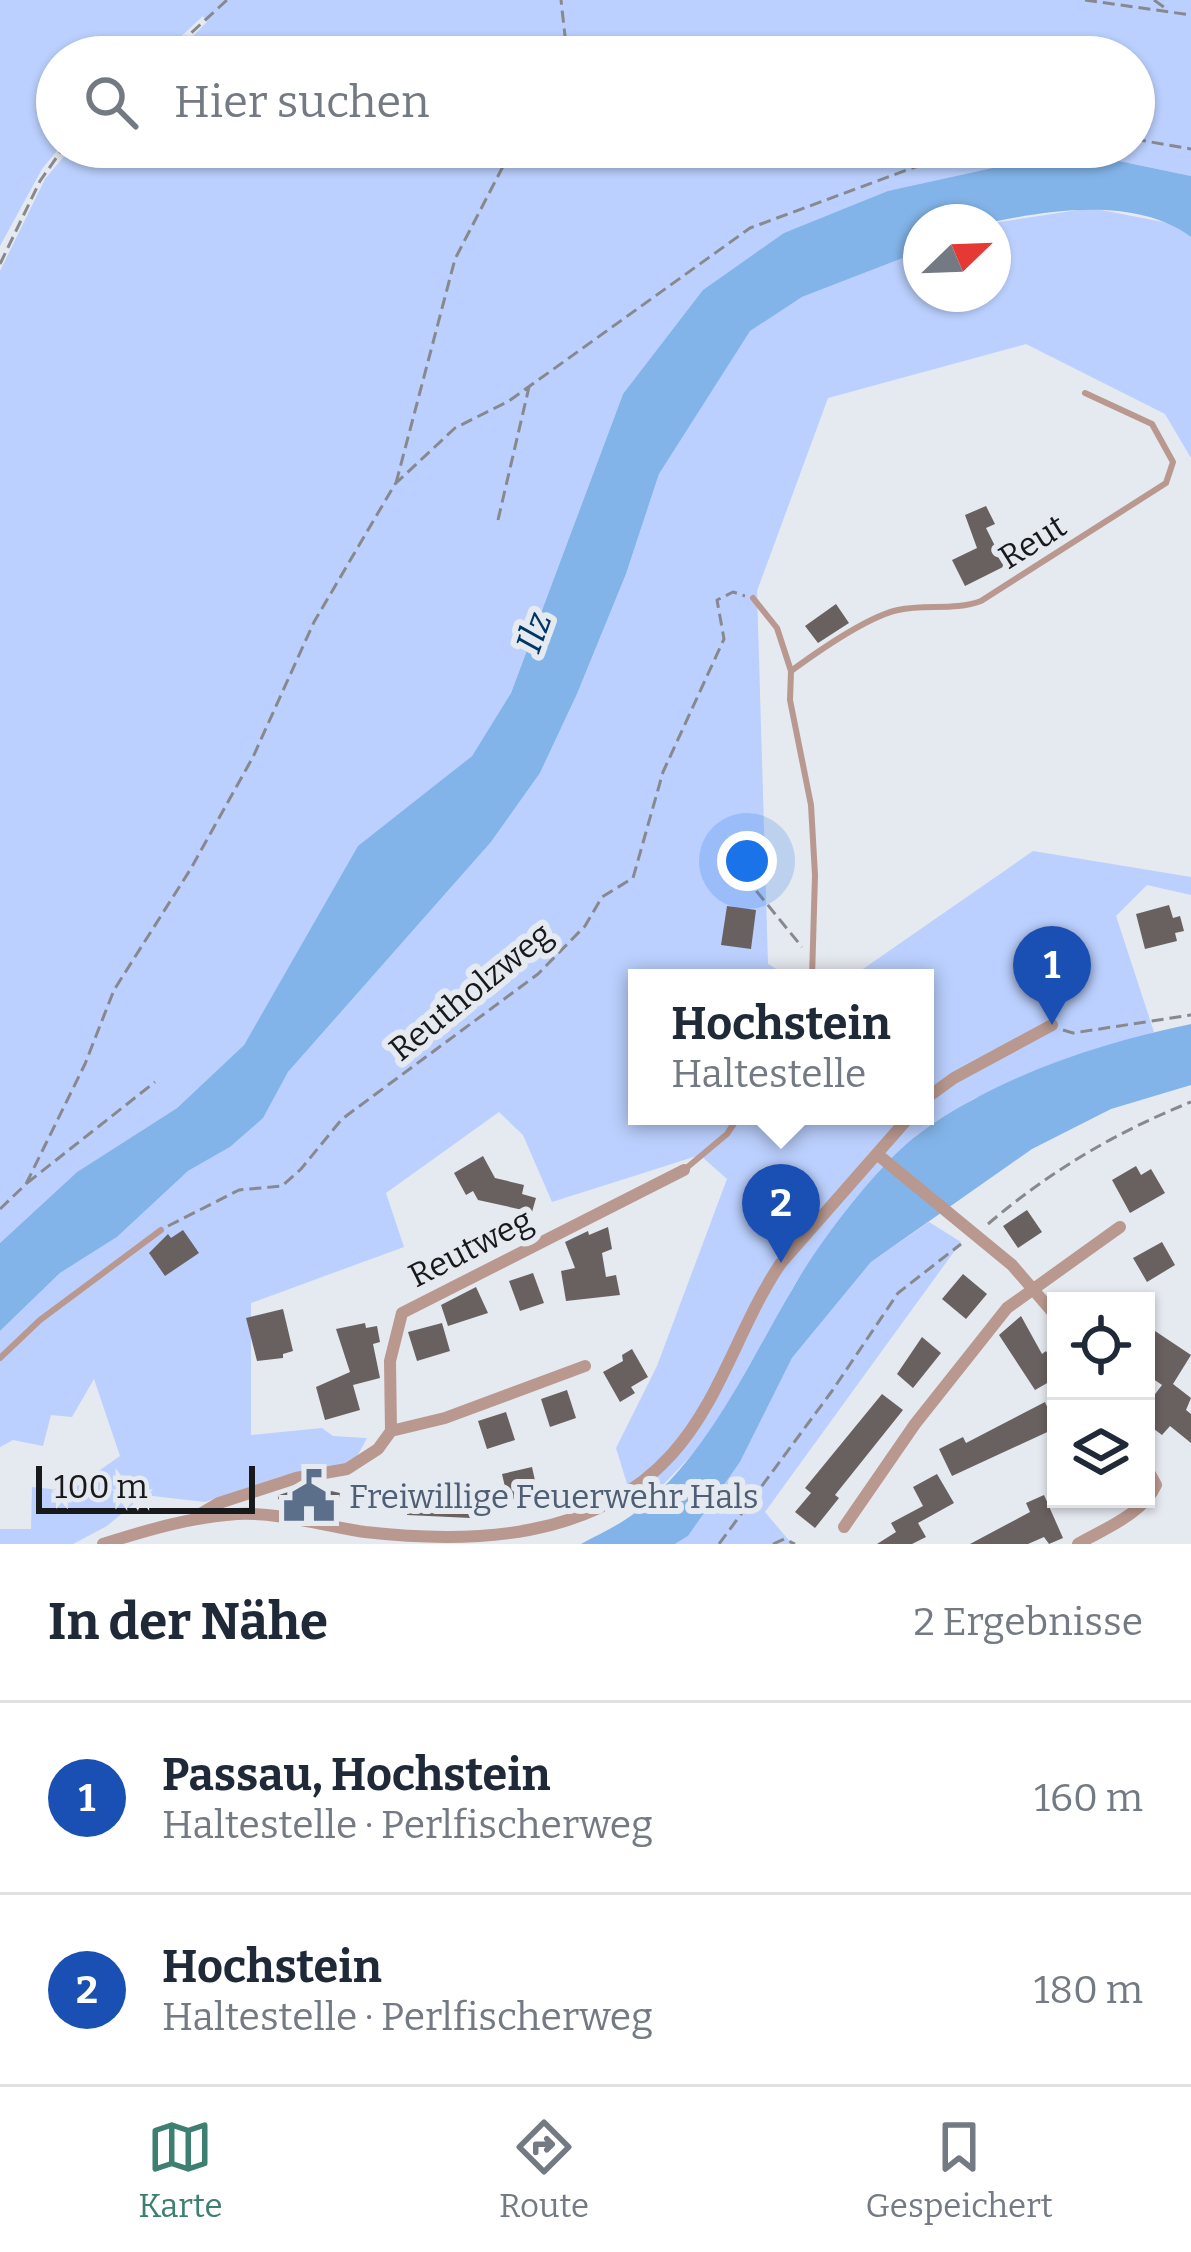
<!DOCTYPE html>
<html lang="de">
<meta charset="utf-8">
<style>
body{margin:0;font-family:Bitter,serif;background:#f6f6f7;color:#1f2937}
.controls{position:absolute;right:36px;bottom:36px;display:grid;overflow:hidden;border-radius:0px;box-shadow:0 3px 9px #0004}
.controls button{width:108px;height:108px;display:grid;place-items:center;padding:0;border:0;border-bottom:3px solid #e0e1e3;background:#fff;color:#1f2937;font:60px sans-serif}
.compass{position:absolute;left:903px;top:204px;width:108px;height:108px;border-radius:50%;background:#fff;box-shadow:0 3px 9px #0004;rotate:67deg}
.scale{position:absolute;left:36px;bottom:30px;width:219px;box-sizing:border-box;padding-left:12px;border:6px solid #18191b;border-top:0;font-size:33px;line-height:42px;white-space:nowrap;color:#18191b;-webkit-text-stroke:9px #e5e9f0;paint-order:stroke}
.you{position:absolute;left:747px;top:861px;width:42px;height:42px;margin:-30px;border:9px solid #fff;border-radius:50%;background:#1a73e8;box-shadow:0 0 0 18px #1a73e833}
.badge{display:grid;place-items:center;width:78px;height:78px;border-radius:50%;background:#3d8071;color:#fff;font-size:39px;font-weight:700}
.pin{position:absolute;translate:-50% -99px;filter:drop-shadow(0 3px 6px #0008)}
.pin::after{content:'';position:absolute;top:63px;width:42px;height:36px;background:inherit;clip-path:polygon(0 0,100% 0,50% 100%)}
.popup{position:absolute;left:628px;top:969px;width:306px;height:156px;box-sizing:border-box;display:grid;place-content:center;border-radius:0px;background:#fff;filter:drop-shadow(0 3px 9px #0005);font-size:39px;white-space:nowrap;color:#747a83}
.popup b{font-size:45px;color:#1f2937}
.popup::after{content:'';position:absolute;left:50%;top:100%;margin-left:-24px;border:24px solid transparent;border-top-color:#fff}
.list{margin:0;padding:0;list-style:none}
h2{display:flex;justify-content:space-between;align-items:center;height:156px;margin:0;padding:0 48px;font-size:51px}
h2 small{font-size:39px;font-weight:400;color:#747a83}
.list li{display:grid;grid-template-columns:78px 1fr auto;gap:36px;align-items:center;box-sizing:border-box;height:192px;padding:0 48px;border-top:3px solid #e0e1e3}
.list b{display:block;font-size:45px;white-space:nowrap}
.list p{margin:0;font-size:39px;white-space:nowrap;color:#747a83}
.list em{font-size:39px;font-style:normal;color:#747a83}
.icon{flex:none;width:66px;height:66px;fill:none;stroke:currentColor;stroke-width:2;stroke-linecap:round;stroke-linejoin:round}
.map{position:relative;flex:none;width:1191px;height:1544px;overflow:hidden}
.search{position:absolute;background:#fff;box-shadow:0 3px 9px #0004;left:36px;right:36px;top:36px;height:132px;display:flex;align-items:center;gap:30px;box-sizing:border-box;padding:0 42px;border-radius:66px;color:#747a83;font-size:45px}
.sheet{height:540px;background:#fff}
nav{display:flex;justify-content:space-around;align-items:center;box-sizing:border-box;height:168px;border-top:3px solid #e0e1e3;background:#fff;font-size:33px;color:#747a83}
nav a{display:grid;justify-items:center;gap:6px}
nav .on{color:#3d8071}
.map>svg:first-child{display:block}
.green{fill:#bbd0fe}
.water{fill:#83b4e9}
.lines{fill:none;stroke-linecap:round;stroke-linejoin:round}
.stream{stroke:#83b4e9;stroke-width:4.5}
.building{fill:#696160}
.path{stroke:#87898e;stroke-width:3;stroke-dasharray:12 6;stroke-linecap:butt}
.lane{stroke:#b9988f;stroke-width:6}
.street{stroke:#b9988f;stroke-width:12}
.labels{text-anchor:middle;stroke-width:12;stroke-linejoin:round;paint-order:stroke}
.street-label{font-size:33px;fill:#18191b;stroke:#e5e9f0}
.service-label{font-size:33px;fill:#4e5e75;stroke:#e5e9f0;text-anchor:start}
.water-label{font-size:36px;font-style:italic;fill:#003665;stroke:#e5e9f0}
</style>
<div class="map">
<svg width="1191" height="1544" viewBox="0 0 1191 1544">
<rect width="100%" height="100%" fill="#e5e9f0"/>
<path class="green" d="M0,0H1191V176L1114,160L889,191L623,394L511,693L472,756L358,847L244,1045L177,1108L77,1172L0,1243V271L45,179L70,149L1134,147V57H172L207,22L203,16L159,57H57L60,147L42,169L0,246Z
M1091,208L1173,224L1191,237V458L1165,414L1026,344L828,398L757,591L768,964L792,978H637V1116H925V978H850L1033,851L1191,877V895L1147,885L1116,916L1154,1032L1047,1068L973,1099L917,1135L871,1182L796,1282L709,1437L636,1513L616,1448L657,1366L727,1179L700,1155L552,1202L523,1135L499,1112L386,1193L404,1247L251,1303V1435L322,1428L333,1436L367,1438L354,1462L282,1476L205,1502L144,1495L107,1526L73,1544H0V1529H31L32,1487L70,1491L120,1456L94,1379L72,1417L51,1415L43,1446L13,1440L0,1447V1331L60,1273L117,1237L188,1171L230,1147L262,1118L288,1072L491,842L540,773L577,694L626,574L659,474L750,330L802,297L921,251V294H993V223Z
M929,1222L961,1242L765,1512L792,1544H675L688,1536L740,1462L792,1358L871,1262Z"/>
<path class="water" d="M1038,158L1114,160L1191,176V237C1138,198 1058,209 997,221C974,225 945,222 921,222V251L802,297L750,331L659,474L626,574L577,694L540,773L491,842L288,1072L263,1118L230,1147L188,1171L117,1237L60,1273L0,1331V1243L77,1172L177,1108L244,1045L358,846L472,756L511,693L623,394L703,290L784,233L888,191Z
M1191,1024V1085L1111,1109L1032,1149L871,1262L792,1358L740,1462L688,1536L675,1544H581C599,1534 620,1525 636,1512C710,1453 746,1367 793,1288C819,1242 878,1164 920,1133C996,1077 1099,1043 1191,1024Z"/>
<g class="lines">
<path class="stream" d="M1093,147L1100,164"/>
</g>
<path class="building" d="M986,506L995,524L986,528L1005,566L965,586L952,560L977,548L965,515Z
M836,604L849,623L818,643L805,626Z
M1169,905L1173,918L1180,916L1184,931L1175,933L1177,941L1145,949L1136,914Z
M727,906L756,910L751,949L721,945Z
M483,1156L495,1178L524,1185L522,1194L536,1198L532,1212L478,1200L473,1191L466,1195L454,1173Z
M1136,1166L1141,1175L1151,1169L1165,1193L1130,1213L1112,1180Z
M1027,1210L1042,1232L1018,1248L1003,1226Z
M608,1227L612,1249L602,1253L606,1277L616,1275L620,1295L566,1301L561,1271L575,1268L565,1242L588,1231L589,1235Z
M183,1230L199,1253L165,1276L149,1253L168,1234L171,1238Z
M1162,1242L1175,1265L1147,1282L1133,1258Z
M533,1273L544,1303L520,1311L509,1281Z
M963,1274L987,1294L966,1319L942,1299Z
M476,1287L488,1313L448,1326L441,1305Z
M283,1309L293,1351L283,1354V1358L257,1361L246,1318Z
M1021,1316L1042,1354L1046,1351L1056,1368V1378L1035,1390L999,1335Z
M365,1323L366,1328L377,1326L380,1342L373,1344L380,1378L353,1385L360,1410L325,1420L316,1387L350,1372L336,1329Z
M442,1323L450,1351L417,1361L408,1332Z
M1146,1325L1191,1355L1173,1384L1191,1398L1186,1410L1191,1414V1443L1170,1426L1162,1435L1146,1423V1406L1162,1385L1146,1374Z
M922,1337L941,1353L913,1388L897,1374Z
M632,1349L648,1377L631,1387L635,1393L620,1402L603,1372L623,1361L622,1355Z
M567,1390L576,1418L550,1427L541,1399Z
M882,1394L903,1410L835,1495L839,1498L815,1528L795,1512L811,1493L805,1488Z
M1045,1402L1056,1428L952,1476L939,1449L963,1437L966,1443Z
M506,1412L515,1440L487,1449L478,1421Z
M532,1467L538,1494L508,1500L502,1474Z
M937,1474L954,1503L918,1523L926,1537L912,1544H877L896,1532L891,1523L923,1506L913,1487Z
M309,1486L340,1493L336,1511L278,1499L279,1495L294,1490L304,1492Z
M409,1490L456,1498L455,1504L468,1503L471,1518L407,1515Z
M1044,1495L1063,1538L1049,1544L1044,1537L1028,1544H970L1030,1512L1026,1503Z"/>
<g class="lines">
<path class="path" d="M1085,0L1191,15
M1154,0L1168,10
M165,57L227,0
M560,57L566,45L561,0
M1134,139L1191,149
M0,264L40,181L64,147
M396,483L455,259L513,147
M498,520L529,387
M745,877L802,947
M1063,1030L1073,1033L1191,1015
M27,1183L155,1082
M0,1209L26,1184L85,1064L114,990L190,870L253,757L314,622L395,484L455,428L509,401L750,228L915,167L1028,147
M988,1224C1050,1171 1116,1132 1191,1102
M168,1226L239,1190L282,1186L301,1169L342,1119L538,974L585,926L602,897L633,878L663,772L724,639L717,600L733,592L745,596
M719,1544L832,1391L898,1293L961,1244
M773,1544L784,1539L795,1544"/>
<path class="lane" d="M753,598L777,628L791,671L790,700L811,805L815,875L812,978
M791,671C817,652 866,617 898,610C926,604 955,611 981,601L1166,483L1173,462L1152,424L1085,393
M684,1170L727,1134L739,1116
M0,1358L40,1320L161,1230"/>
<path class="street" d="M925,1099L954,1078L1052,1025
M877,1154L1012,1265L1056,1316
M391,1431L445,1418L585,1366
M197,1516L219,1503L296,1478L347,1469L378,1449L391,1431L390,1361L402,1313L684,1170
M844,1527L915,1424L1007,1308L1120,1227
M103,1544C147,1530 191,1517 237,1514C280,1512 323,1526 365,1532C472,1544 595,1540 672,1454C721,1400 740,1323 781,1263L910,1116
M1078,1544C1104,1529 1144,1513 1156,1485L1146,1467"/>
</g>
<defs>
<g id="civic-bare" transform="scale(4.14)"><path d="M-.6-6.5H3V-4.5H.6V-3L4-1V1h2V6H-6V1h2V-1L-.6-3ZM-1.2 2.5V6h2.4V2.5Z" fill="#5c6f8a" stroke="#e5e9f0" stroke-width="2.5" paint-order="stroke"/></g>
</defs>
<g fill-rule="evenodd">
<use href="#civic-bare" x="309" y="1496"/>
</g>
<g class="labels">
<g class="street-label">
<text transform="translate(1032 541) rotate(-32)" y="12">Reut</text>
<text transform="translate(470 991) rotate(-39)" y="12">Reutholzweg</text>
<text transform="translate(470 1247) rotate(-27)" y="12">Reutweg</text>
</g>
<g class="service-label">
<text x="349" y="1508">Freiwillige Feuerwehr Hals</text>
</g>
<g class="water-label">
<text transform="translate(533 632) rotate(-70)" y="13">Ilz</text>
</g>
</g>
</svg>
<div class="controls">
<button><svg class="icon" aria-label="locate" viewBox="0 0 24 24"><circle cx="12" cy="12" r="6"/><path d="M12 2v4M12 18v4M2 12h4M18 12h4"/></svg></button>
<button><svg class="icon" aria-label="layers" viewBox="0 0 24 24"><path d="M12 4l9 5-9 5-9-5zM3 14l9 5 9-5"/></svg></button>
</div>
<svg class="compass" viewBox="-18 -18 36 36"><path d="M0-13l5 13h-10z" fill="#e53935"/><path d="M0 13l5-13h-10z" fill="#747a83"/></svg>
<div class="scale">100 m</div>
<div class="you"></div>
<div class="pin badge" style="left:1052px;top:1025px;background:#1a4fb4">1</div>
<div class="pin badge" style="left:781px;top:1263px;background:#1a4fb4">2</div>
<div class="popup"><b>Hochstein</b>Haltestelle</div>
<div class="search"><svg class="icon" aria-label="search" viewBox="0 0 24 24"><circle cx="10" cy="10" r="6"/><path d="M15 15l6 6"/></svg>Hier suchen</div>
</div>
<section class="sheet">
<h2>In der Nähe<small>2 Ergebnisse</small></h2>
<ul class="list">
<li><span class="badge" style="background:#1a4fb4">1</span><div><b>Passau, Hochstein</b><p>Haltestelle · Perlfischerweg</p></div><em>160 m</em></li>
<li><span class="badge" style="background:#1a4fb4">2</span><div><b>Hochstein</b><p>Haltestelle · Perlfischerweg</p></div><em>180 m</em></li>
</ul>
</section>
<nav>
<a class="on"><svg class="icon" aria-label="map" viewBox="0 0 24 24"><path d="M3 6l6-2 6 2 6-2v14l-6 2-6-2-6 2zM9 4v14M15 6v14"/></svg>Karte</a>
<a><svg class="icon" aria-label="directions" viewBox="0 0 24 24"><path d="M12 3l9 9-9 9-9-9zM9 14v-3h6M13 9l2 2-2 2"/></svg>Route</a>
<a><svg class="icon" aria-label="saved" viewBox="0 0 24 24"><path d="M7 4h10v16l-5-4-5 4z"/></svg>Gespeichert</a>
</nav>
